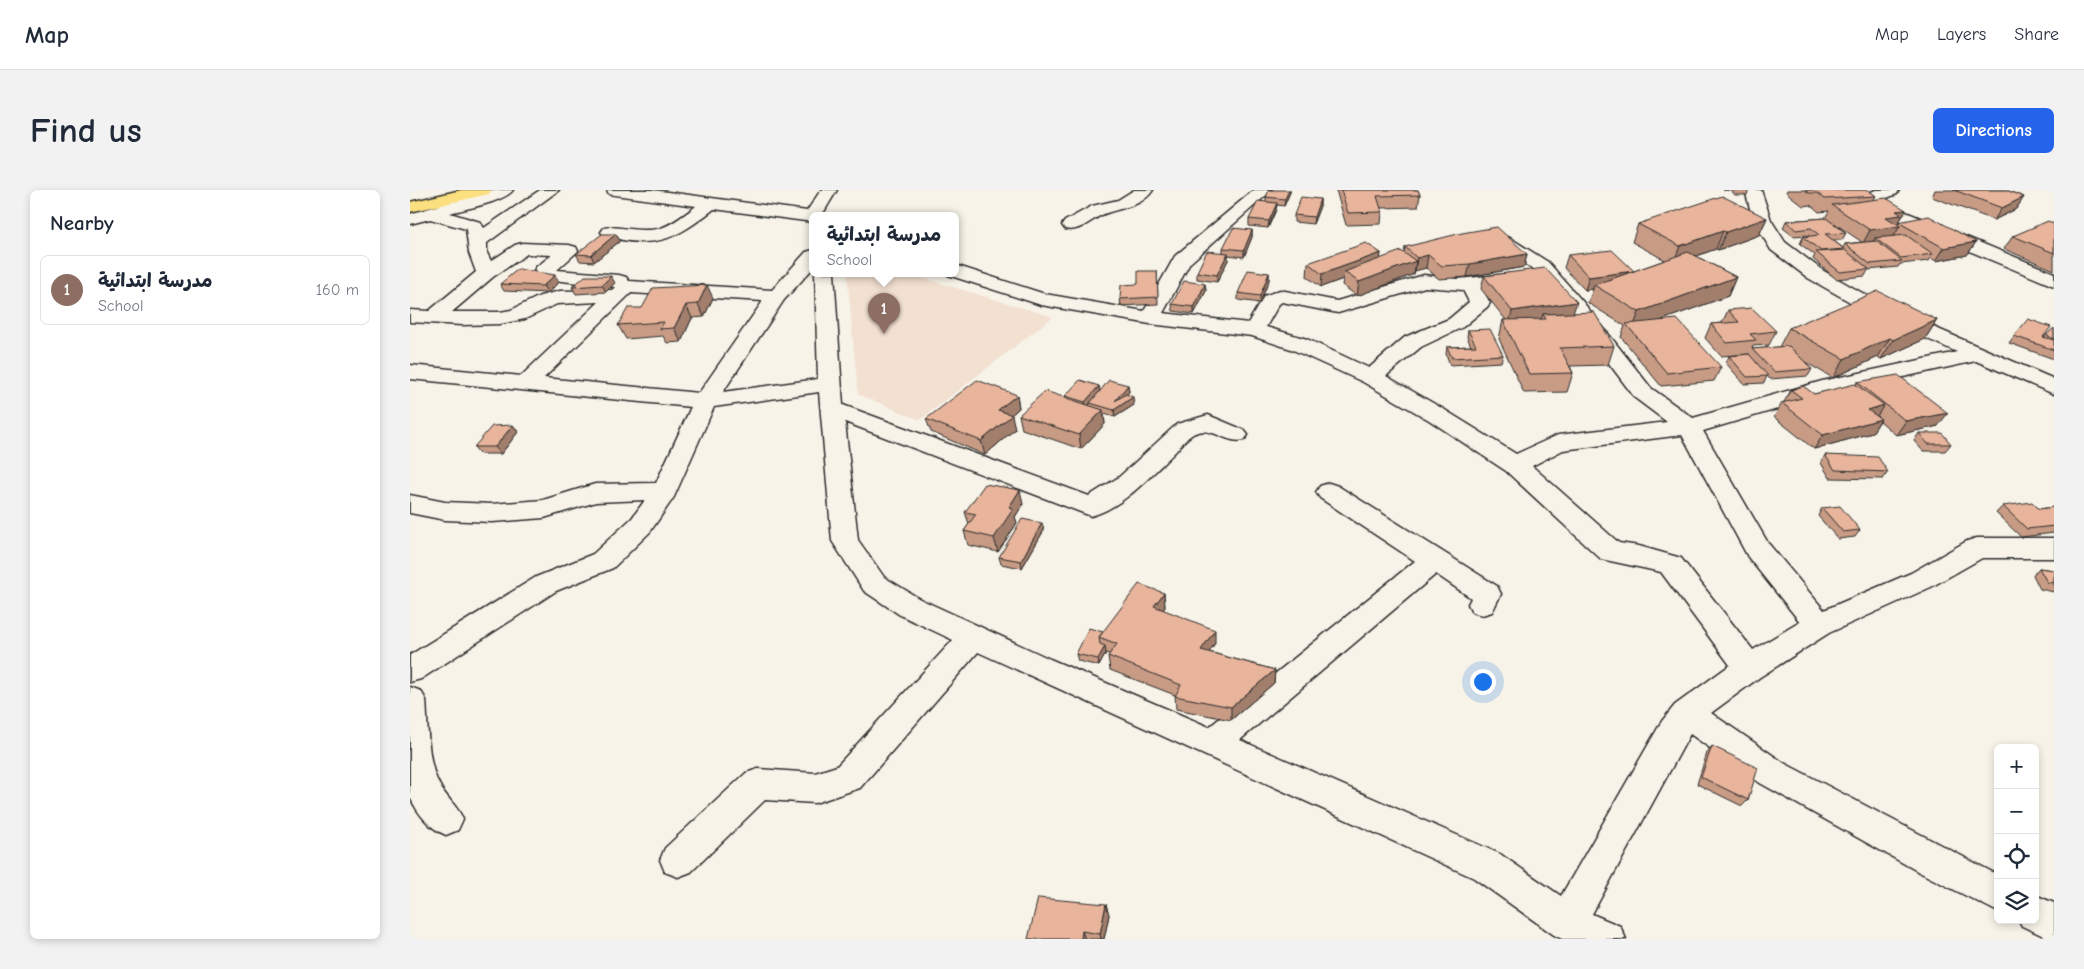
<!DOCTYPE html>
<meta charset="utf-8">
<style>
body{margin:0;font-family:"Comic Neue","Playpen Sans Arabic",sans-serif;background:#f2f2f3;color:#1f2937}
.controls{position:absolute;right:15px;bottom:15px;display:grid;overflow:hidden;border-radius:8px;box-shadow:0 2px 8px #0003}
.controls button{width:45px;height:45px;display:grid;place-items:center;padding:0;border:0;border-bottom:1px solid #e0e1e3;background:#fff;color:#1f2937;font:25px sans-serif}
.you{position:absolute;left:1072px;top:491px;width:18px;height:18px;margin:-12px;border:4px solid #fff;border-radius:50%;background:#1a73e8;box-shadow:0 0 0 8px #1a73e833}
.badge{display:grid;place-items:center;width:32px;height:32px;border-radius:50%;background:#2563eb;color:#fff;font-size:16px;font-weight:700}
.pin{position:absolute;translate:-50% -41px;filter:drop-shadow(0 1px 2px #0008)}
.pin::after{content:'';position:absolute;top:26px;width:18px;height:15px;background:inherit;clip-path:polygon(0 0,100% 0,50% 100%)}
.popup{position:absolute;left:399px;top:22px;width:150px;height:65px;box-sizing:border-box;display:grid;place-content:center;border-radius:8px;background:#fff;filter:drop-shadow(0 1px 4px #0005);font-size:16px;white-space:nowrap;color:#747a83}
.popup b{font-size:19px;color:#1f2937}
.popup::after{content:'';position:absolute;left:50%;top:100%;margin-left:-10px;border:10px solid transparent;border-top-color:#fff}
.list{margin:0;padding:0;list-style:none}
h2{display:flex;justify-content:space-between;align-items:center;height:65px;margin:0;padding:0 20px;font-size:21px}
h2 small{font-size:16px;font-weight:400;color:#747a83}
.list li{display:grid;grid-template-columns:32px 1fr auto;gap:15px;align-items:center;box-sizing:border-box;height:70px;margin:0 10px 10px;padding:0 10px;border:1px solid #e0e1e3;border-radius:8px}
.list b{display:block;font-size:19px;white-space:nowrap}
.list p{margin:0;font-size:16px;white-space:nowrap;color:#747a83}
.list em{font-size:16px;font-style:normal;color:#747a83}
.icon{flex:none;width:28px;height:28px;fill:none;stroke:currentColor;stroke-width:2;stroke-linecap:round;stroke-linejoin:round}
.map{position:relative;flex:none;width:1644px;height:749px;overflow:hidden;border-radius:8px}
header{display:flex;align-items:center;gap:30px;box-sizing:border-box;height:70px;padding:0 25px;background:#fff;border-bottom:1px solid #e0e1e3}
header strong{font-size:24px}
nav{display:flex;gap:28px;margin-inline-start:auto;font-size:18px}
.intro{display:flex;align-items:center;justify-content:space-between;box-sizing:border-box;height:120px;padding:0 30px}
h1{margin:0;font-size:35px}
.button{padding:12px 22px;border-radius:8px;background:#2563eb;color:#fff;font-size:18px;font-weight:700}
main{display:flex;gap:30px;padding:0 30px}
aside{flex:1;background:#fff;border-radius:8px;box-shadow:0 2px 8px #0003}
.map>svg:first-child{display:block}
.built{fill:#f2e0d1}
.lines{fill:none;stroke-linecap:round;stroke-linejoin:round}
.minor-casing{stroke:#2b2b2b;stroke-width:3}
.major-casing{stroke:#2b2b2b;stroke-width:3}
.minor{fill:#f7f3e8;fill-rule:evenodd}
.major{fill:#fce080;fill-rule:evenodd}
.wall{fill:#c89b85;stroke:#2b2b2b;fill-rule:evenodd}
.shaded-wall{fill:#a27e6c;stroke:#2b2b2b}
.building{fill:#e8b49b;stroke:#2b2b2b}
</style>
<header>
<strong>Map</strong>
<nav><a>Map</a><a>Layers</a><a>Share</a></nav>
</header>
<div class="intro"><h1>Find us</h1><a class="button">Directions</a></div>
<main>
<aside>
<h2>Nearby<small></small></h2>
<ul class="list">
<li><span class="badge" style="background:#8d6e63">1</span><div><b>مدرسة ابتدائية</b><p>School</p></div><em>160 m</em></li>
</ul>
</aside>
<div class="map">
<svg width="1644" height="749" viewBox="0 0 1644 749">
<rect width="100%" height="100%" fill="#f7f3e8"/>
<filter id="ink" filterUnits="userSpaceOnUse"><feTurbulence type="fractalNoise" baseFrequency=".02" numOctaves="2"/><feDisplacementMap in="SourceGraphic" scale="10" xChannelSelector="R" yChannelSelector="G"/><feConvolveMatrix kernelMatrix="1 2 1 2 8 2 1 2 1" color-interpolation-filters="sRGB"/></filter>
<g filter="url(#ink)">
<path class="built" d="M437,83H497L643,127L510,230L448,204Z"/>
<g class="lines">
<g class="minor-casing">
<path id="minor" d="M80,0H103C95,12 54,19 40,23L70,32L74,38L130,0H149L77,53V63L81,71L105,55L112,53L159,55L166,57L168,61L147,80L209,85L216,87L219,91L362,100L396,62L403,60V78L374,110L313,202L408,189L405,83H424L433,215L679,306L709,287L767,234L798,225L834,240L838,245L834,250C816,255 801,234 783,244C776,248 770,257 764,263C740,286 714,317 681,326L435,232L448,350L474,387L510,409L640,469L799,537L1005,371L910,308L906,302L910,296L919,293L928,296L1087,396L1091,404L1082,422L1072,425L1062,422L1058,414L1061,408L1026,384L830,550L1090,664L1151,706L1252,531L1265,515L1320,475L1251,382L1191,369L1096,281L1019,230L953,192L881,159L842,146L740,134L631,115L538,85L537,83H545V75L635,104L734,121L765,66L844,0H862L780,73L753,123L838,133L854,106L870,100L927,111L1014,85L1048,89L1110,83L1117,85L1120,89L1117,93L1072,99L1080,113L1077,117L1053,137L1011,157L976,186L1035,220L1106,264L1148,245L1257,232L1225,208L1159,120L1124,80L1086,56L1084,52L1086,48L1093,46L1100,48L1138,72L1173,112L1241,198L1283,228L1412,191L1547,162L1463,125L1398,88L1361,60L1343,30L1335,0H1351L1361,30L1375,52L1412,80L1477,117L1644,189V204L1566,171L1425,202L1293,241L1358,353L1414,420L1501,383L1557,351L1567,348H1644V368H1572L1521,397L1419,443L1350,487L1301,523L1374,573L1588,685V722L1509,682L1350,593L1280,544L1182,724L1210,736L1216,749H1152L1144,745L1064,688L568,462L450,598L405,613L355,610L281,682L268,687L255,682L250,670L255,658L336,583L348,579L405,583L427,576L543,450L490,425L454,401L422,351L409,202L304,217L264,307L240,342L203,378L146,401L11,489L0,492V465L126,387L183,364L222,328L235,310L186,312L134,328L82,332L35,330L0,323V305L35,312L82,314L133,310L185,294L246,293L281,217L0,189V175L111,186L189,112L147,114L115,129L90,134L52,135L0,132V120L19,121L66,82L59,63L56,39L20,29L0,34V24ZM117,64L142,65L126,77L122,84L125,88L205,97L202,100L150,101L130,106L101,120L90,122H42L83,87ZM1015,97L1053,100L1059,112L1039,129L995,147L959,178L897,149L856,137L869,114L872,112L928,123ZM221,103L353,111L289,203L134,188ZM1272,245L1338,367L1390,432L1343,460L1271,368L1229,356L1209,353L1122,276L1153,260Z
M197,0H243L397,21L411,0H427L412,25H403V32L304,19C263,51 246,59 194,46L191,42L194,38L200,37C245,41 248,46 286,16L205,5L199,4Z
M724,0H743C732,17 712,17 694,24C681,29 670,43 655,39L652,35L655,31L682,16L708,10Z
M1466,0H1489L1487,4L1469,11L1644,83V96L1448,15L1445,11L1448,7Z
M0,497L11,501L16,510C18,536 17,572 29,594C35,607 47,615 53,629L48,640L36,645C19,638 8,624 0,607Z
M1625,705L1644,713V749H1640L1612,736L1609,730H1625Z"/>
</g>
<g class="major-casing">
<path id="major" d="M51,0H81L79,4L0,22V12Z"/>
</g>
<use href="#minor" class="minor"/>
<use href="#major" class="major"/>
</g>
<path class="wall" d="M881,0L874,16L867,15L866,20L858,38L839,36V29L856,12V7Z
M926,0H1008L1010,5L1008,17L971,18L972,22L971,34L936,35Z
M1313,0H1339L1337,5H1325L1321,0Z
M1377,0H1458L1466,6L1464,9L1496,20L1489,32L1566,52L1557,65L1526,71L1521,68L1519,71L1490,74L1488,77L1458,80L1455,86L1426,89L1403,69L1405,65L1390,54L1393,47L1399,46L1397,45L1383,46L1373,38L1376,31L1415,28L1419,21L1409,22L1401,15L1393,16L1376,2ZM1424,33L1452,52L1435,54L1433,58L1423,50H1432L1436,43Z
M1525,0H1596L1614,7L1606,19L1584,30L1522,7Z
M910,9V16L903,34L884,32V25Z
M1357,28L1349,45L1308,60L1306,59L1286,66L1326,87L1318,106L1249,131L1311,177L1304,191L1251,196L1211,147L1215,136L1178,113L1183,99L1175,100L1154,78L1158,65L1224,81L1255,70L1222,52L1228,34Z
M1644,34V80L1594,59L1603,46Z
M842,40V47L834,67L818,65V70L807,92L787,89V82L813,63V58Z
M206,44L210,51L184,72L170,71L166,64Z
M995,57L1117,64L1114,77L1057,87L1029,89L1016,78L1005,80L1004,84L947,106L932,95L933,89L911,97L897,87L898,73L971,63L970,69L994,64Z
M747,81L748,114L711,116L710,109L728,94Z
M859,83V90L850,113L828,110V103Z
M1074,86L1163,123L1204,156L1198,175L1160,176L1163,183L1157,202L1114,203L1089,149L1093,130H1096L1071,99Z
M149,92L138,103L94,101L90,94Z
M205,93L196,102L166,104L162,97Z
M795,94L796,101L784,124L763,121L762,114Z
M303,108L294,127L282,128L271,152L257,153L253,146L216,149L208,135L232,118Z
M1318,120L1366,141L1359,155L1343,156L1342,159L1369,157L1379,138L1527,130L1515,149L1471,169L1468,167L1423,188L1395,172L1402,179L1398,186L1360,189L1357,186L1354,193L1334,194L1316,173L1319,166L1339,165L1340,164L1311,166L1295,148L1301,134L1312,133Z
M1644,139V169L1599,153L1604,146L1634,147Z
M1058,140L1093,165L1091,172L1040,175L1036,164L1037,157L1061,156L1057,147Z
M1447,192L1528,236L1486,245L1470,231L1462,243L1404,259L1364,227L1372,213L1374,212L1381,200L1404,204L1446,195Z
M718,195L719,202L717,204L724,215L705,227L694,224L695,234L671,259L612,239L609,225L655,208V206L689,196L690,201Z
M607,205L609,218L601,225L605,239L575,265L521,242L516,229Z
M103,235L108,242L91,264H70L64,257Z
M1509,243L1541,254L1535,261H1513L1504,251Z
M1415,265L1478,282L1473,289L1420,288L1411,273Z
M613,314L605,327L607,333L588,362L558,355L554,341L559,334L555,322Z
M1593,316L1629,319L1644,317V343L1611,347L1586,323Z
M1412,318L1450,340L1445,347L1428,349L1408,326Z
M634,340L612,378L591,374L589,367Z
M1629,378L1644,380V402L1630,399L1623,385Z
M754,403L755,417L753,420L805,453L799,462L865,480L864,493L821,530L766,519L765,505L700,480L698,466L700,464L696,463L689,476L668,471L666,464L693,442Z
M1302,556L1338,610L1332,616L1287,594L1297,563Z
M696,714L699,725L694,749H618Z"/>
<path class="shaded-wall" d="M879,0H881L874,16L875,9Z
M1614,7L1606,19L1584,30L1592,18Z
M910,9V16L903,34L904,27Z
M867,13L866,20L858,38L859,31Z
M1496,20L1489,32H1488L1485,36H1490L1483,48H1465L1464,51L1453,53L1460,40L1476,27L1486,21Z
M1357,28L1349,45L1308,60L1316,42Z
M842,40V47L834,67V60Z
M1313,41L1306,59L1263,74L1270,56Z
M206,44L210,51L184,72L181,65Z
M1566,52L1557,65L1526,71L1534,58Z
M818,63V70L807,92V85Z
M971,63L969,76L934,82L933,89L911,97L912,84Z
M1117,64L1114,77L1057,87L1060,74Z
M1018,65L1016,78L1005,81L1007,68Z
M1006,71L1004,84L947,106L949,92Z
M1224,81L1184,95L1183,99L1175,100L1179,87Z
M859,83V90L850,113V106Z
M145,85L149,92L138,103L133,96Z
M201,86L205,93L196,102L192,95Z
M1326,87L1318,106L1222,141L1229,122Z
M795,94L796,101L784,124V117Z
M297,95L303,108L294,127L288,114Z
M1167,112L1162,126L1133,124L1131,130L1099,134L1102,121Z
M276,115L282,128L271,152L264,138Z
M1527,130L1515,149L1471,169L1483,150Z
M1480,148L1468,167L1423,188L1434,169Z
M718,195L719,202L706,218L705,211Z
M689,196L690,203L680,213V214L676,219L675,212Z
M607,205L609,218L591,234L588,220Z
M723,207L724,215L705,227L704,220Z
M1474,215L1465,229L1458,220Z
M693,220L695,234L671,259L669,245Z
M1538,223L1528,236L1486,245L1496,231Z
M602,225L605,239L575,265L571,251Z
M1471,229L1462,243L1404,259L1413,245Z
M103,235L108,242L91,264L85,257Z
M610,300L613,314L605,327L607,333L588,362L584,348L599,317Z
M632,333L634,340L612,378L611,371Z
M754,403L755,417L746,430L744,416Z
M805,440V453L792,474L791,460Z
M695,456L696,463L689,476L688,469Z
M865,480L864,493L821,530V517Z
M696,714L699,725L694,749H691L690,744Z
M672,741L675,749H671Z"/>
<path class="building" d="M859,0H879L875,9L856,7Z
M931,0H1008L1010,5L967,6L972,22L938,23Z
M1395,0H1458L1466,6L1415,9L1407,3H1399Z
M1544,0H1596L1614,7L1592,18Z
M1312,6L1357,28L1316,42L1313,41L1270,56L1228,34Z
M891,7L910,9L904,27L884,25Z
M1476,8L1496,20L1486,21L1492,25L1476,27L1490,36L1460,40L1422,15Z
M848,11L867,13L859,31L839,29Z
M1519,26L1566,52L1534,58L1488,32Z
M1416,28L1436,43L1415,44L1434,59L1411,61L1393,47L1409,45L1401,38L1386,40L1376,31Z
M1638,31L1644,34V63L1603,46Z
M1087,37L1117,64L1060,74L1032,76L1018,65L1007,68L995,57L1052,43Z
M823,38L842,40L834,60L813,58Z
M192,44H206L181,65L166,64Z
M1496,45L1523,64L1491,68L1465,48Z
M1466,51L1492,71L1460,74L1435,54Z
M956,53L971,63L912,84L898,73Z
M1202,60L1224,81L1179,87L1158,65Z
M1435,60L1459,79L1430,82L1406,62Z
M797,61L818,63L807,85L787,82Z
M991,61L1006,71L949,92L934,82Z
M1278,62L1326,87L1229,122L1184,95Z
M1135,78L1167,112L1102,121L1074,86Z
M108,79L145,85L133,96L90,94Z
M838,80L859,83L850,106L828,103Z
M728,81H747L748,107L710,109L711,95L728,94Z
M175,86H201L192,95L162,97Z
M774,91L795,94L784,117L762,114Z
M297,95L288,114L276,115L264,138L250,139L254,132L208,135L218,118H232L243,98Z
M1468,101L1527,130L1483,150L1480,148L1434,169L1379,138Z
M1342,118L1366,141L1340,144L1346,150L1317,153L1301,134L1329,132L1318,120Z
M1184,122L1204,156L1150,158L1163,183L1119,184L1093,130L1136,129L1133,124Z
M1267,129L1311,177L1257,183L1216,134Z
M1618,129L1641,137L1633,147L1644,150V160L1604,146Z
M1080,139L1093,165L1042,168L1037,157L1066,156L1058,140Z
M1644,139V149L1636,145L1644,138Z
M1379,156L1402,179L1364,182L1342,159Z
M1339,164L1358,186L1337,187L1319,166Z
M1488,185L1538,223L1496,231L1447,192Z
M567,190L607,205L588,220L602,225L571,251L516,229Z
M670,190L689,196L675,212L655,206Z
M699,190L718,195L705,211L716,204L723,207L704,220L680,213Z
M1445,194L1474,215L1458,220L1471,229L1413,245L1372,213L1392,208L1381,200L1393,196L1404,204Z
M635,201L693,220L669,245L609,225Z
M103,235L85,257H64L82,236Z
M1509,243H1532L1541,254H1518Z
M1415,265L1468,267L1478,282L1425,280Z
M575,294L610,300L599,317L603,319L584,348L554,341L566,324L555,322Z
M1622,312L1629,319L1644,317V336L1617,339L1593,316Z
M1430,316L1450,340L1433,342L1412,318Z
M612,329L632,333L611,371L589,367Z
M1629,378L1644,380V393L1637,392Z
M729,394L754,403L744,416L805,440L791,460L865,480L821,517L765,506L771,495L698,466L707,454L689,447Z
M679,438L693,442L689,447L690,454L695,456L688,469L666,464Z
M1302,556L1348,578L1338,610L1291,587Z
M628,708L696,714L690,744L672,741L671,749H618Z"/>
</g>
</svg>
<div class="controls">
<button>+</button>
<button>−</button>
<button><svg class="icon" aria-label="locate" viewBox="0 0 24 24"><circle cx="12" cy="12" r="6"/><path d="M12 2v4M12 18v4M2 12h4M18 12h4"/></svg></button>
<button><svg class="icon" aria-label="layers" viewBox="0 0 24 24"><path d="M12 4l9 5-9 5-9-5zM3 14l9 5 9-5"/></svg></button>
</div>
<div class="you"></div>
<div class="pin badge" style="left:474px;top:144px;background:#8d6e63">1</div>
<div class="popup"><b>مدرسة ابتدائية</b>School</div>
</div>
</main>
